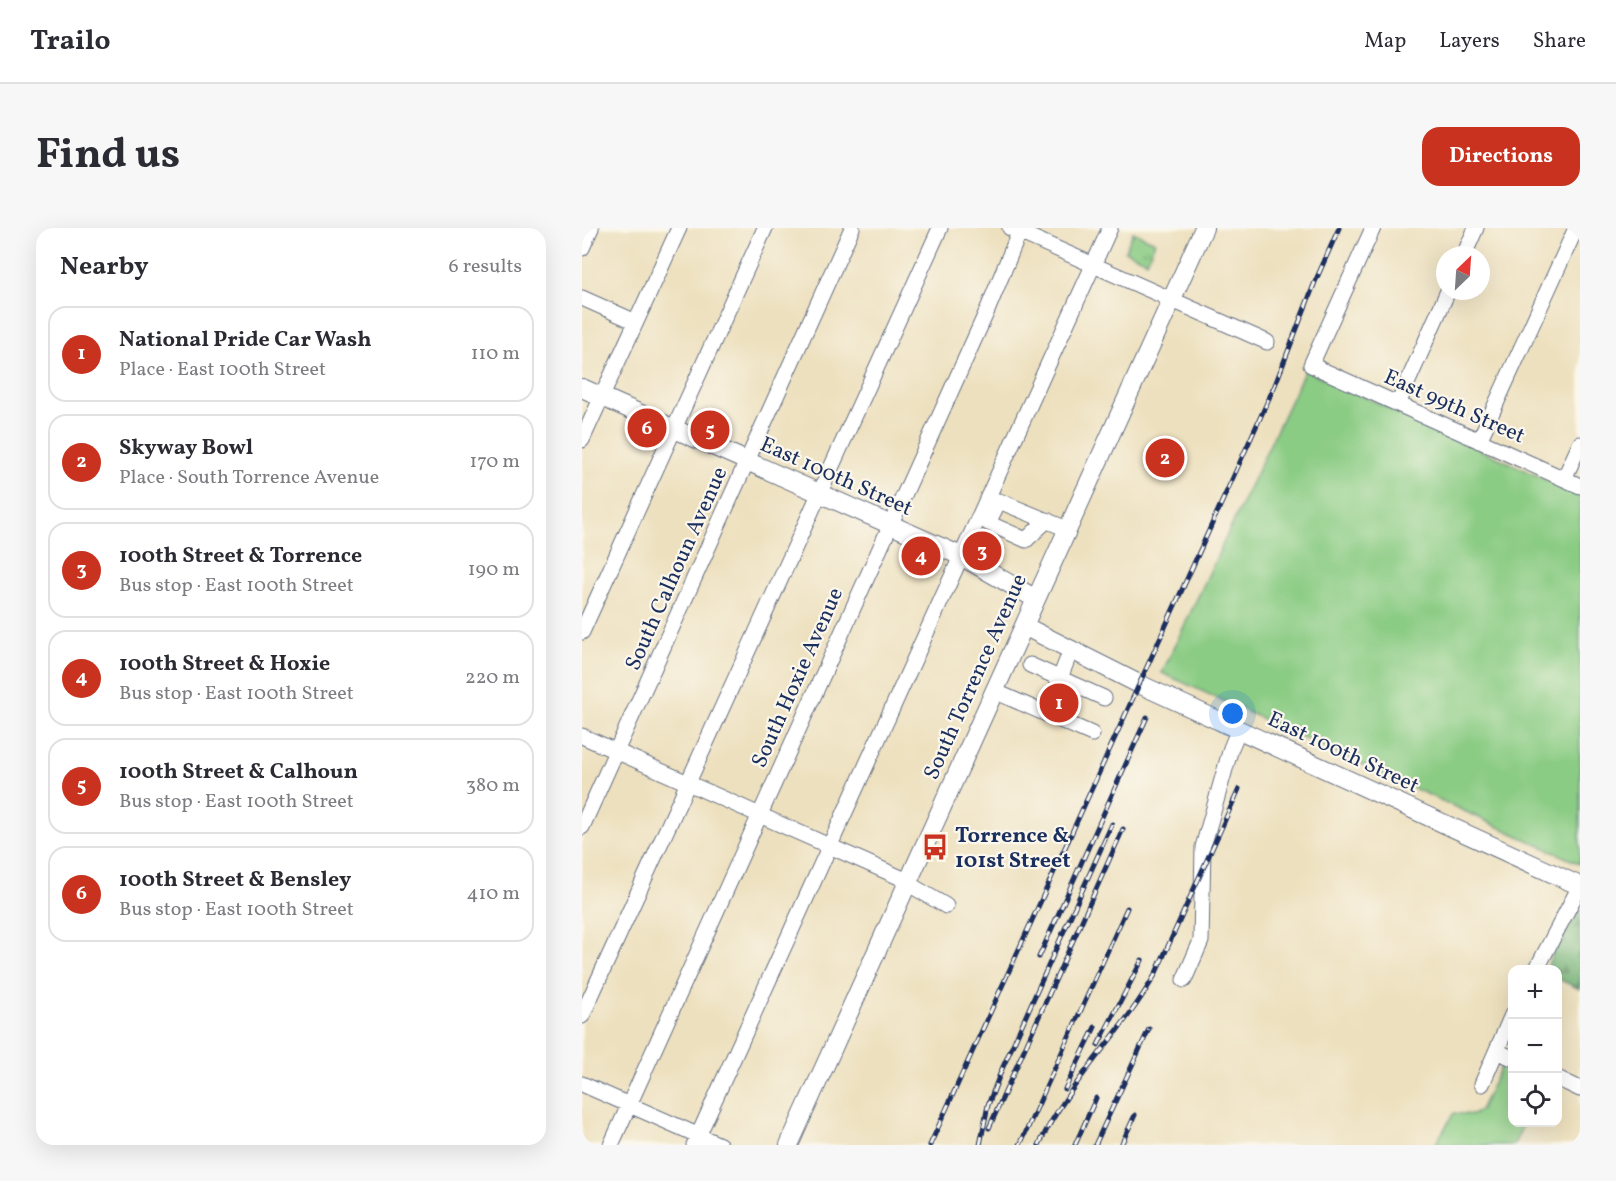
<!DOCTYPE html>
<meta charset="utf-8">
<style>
body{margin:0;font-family:Vollkorn,serif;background:#f7f7f7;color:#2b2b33}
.controls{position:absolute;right:18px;bottom:18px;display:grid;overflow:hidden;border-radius:12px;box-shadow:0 6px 24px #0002}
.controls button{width:54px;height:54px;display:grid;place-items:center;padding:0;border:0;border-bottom:2px solid #e1e1e2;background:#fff;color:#2b2b33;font:30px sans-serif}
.compass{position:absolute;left:854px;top:18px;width:54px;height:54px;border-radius:50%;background:#fff;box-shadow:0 6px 24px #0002;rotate:25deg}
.you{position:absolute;left:651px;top:486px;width:21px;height:21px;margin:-15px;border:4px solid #fff;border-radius:50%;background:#1a73e8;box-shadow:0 0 0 9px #1a73e833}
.badge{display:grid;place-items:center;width:39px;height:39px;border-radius:50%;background:#c8321e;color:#fff;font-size:20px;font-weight:700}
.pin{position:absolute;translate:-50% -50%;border:3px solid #fff;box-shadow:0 2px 6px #0006}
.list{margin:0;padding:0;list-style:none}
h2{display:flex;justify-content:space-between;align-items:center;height:78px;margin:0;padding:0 24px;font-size:26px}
h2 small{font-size:20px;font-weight:400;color:#7c7c81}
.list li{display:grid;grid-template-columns:39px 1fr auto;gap:18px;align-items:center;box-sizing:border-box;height:96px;margin:0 12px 12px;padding:0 12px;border:2px solid #e1e1e2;border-radius:18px}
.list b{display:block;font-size:22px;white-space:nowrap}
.list p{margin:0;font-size:20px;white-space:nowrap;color:#7c7c81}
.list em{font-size:20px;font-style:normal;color:#7c7c81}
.icon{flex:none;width:33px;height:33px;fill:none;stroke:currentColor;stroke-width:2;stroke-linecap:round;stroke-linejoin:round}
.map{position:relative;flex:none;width:998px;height:917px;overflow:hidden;border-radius:18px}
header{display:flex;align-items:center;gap:36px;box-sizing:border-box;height:84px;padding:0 30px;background:#fff;border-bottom:2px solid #e1e1e2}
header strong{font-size:28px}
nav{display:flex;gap:33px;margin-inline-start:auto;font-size:21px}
.intro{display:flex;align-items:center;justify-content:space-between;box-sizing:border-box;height:144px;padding:0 36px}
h1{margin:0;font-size:42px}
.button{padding:15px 27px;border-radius:18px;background:#c8321e;color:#fff;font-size:21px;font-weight:700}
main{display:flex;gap:36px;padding:0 36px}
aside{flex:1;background:#fff;border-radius:18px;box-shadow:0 6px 24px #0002}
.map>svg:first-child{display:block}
.grass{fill:#8bcc84;stroke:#537e71;stroke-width:1.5}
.forest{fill:url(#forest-firs);stroke:#467068;stroke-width:1.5}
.park{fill:url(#park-tufts);stroke:#537e71;stroke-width:1.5}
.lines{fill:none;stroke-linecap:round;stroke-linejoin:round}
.minor-casing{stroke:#646d80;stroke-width:17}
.major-casing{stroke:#646d80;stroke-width:20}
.minor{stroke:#fff;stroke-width:15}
.major{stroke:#fff;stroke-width:18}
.rail-casing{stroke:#1b2f5e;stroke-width:5}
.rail{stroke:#fbf7ec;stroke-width:3;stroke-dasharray:9;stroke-linecap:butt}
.labels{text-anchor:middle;stroke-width:4.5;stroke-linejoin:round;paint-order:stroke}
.street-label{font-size:22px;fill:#1b2f5e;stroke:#fbf7ec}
.poi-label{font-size:22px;font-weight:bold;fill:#1b2f5e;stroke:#fbf7ec;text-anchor:start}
</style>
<header>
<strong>Trailo</strong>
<nav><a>Map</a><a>Layers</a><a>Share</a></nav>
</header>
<div class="intro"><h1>Find us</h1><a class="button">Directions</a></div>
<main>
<aside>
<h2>Nearby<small>6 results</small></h2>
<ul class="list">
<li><span class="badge">1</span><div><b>National Pride Car Wash</b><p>Place · East 100th Street</p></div><em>110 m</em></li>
<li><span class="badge">2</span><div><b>Skyway Bowl</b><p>Place · South Torrence Avenue</p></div><em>170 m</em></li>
<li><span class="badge">3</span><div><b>100th Street &amp; Torrence</b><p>Bus stop · East 100th Street</p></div><em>190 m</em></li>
<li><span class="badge">4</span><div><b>100th Street &amp; Hoxie</b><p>Bus stop · East 100th Street</p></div><em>220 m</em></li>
<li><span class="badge">5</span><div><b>100th Street &amp; Calhoun</b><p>Bus stop · East 100th Street</p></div><em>380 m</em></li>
<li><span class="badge">6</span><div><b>100th Street &amp; Bensley</b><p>Bus stop · East 100th Street</p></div><em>410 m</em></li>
</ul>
</aside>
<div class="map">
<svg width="998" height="917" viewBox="0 0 998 917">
<defs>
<pattern id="forest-firs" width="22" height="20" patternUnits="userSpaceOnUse" patternTransform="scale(1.5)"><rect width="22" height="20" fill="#70b072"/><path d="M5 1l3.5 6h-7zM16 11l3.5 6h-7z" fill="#5b9061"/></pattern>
<pattern id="park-tufts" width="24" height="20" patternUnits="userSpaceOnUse" patternTransform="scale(1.5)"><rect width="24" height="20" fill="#8bcc84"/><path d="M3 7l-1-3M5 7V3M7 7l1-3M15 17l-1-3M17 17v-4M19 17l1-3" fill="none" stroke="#71a66f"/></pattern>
</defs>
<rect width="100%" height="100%" fill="#fbf7ec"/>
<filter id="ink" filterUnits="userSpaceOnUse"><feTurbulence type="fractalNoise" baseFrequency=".0167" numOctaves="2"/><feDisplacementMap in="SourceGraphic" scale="12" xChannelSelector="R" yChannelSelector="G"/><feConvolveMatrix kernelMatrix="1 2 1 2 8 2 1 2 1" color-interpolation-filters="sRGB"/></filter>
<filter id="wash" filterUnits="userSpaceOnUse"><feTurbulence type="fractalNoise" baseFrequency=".008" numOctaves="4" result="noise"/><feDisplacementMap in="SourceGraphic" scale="24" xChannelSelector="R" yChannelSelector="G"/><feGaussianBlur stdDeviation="1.35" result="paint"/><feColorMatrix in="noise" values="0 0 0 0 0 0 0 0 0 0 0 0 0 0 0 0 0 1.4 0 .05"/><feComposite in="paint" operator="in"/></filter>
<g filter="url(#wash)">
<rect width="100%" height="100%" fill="#ede0be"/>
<path class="grass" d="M723,142L998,267V636L580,445Z
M924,829L930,832V894L942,895L932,917H853L872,885L891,887L898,882Z"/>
<path class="forest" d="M998,679V761L976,751L975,742H964L974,717Z"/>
<path class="park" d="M551,4L573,14L565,33L543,23Z"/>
</g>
<g filter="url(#ink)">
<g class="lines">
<g class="minor-casing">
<path id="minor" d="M428,0L685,114
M791,0L729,137L998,258
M0,20L9,0
M882,27L894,0
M0,70L54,94
M816,176L866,63
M0,212L97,0
M897,213L994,0
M982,251L998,216
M465,292L444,312L406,295L417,273L485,301
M0,404L183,0
M448,437L522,470
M478,450L489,422
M412,463L510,506
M0,508L326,653
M0,599L270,0
M325,655L364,678
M954,742L998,658
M602,752L619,713L621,619L649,520L657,501
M0,788L358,0
M915,823L930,830
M975,850L998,861
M0,856L138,917
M900,856L930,787
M29,917L405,83L439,0
M112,917L528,0"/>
</g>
<g class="major-casing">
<path id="major" d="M0,160L379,328L454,371
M442,398L557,456L998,658
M207,917L622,0"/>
</g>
<use href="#minor" class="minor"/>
<use href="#major" class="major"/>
<g class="rail-casing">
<path id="rail" d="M457,729L565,489
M516,817L560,732
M483,861L513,799
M407,900L541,601
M348,917L693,157L733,54L757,0
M398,917L406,877L420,841L530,596
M438,917L545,680
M457,917C486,854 539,807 573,747L657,561
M493,917L514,870
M513,917L567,801
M539,917L553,887"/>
</g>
<use href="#rail" class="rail"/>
</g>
</g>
<defs>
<g id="bus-bare" transform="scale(2.07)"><path d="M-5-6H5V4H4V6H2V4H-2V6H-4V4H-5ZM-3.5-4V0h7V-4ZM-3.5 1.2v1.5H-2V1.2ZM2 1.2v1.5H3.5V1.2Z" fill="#c8321e" stroke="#fbf7ec" stroke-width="2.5" paint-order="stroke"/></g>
</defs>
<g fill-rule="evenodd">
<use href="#bus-bare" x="353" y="619"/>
</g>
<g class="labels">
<g class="street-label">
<text transform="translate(873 177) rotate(24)" y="8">East 99th Street</text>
<text transform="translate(255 247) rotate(24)" y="8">East 100th Street</text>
<text transform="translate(93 340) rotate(-66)" y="8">South Calhoun Avenue</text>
<text transform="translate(392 448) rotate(-66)" y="8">South Torrence Avenue</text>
<text transform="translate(214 449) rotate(-66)" y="8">South Hoxie Avenue</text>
<text transform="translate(762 523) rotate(25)" y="8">East 100th Street</text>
</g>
<g class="poi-label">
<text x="373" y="614">Torrence &amp;<tspan x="373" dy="25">101st Street</tspan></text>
</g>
</g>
</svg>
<div class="controls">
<button>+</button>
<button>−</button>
<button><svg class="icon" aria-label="locate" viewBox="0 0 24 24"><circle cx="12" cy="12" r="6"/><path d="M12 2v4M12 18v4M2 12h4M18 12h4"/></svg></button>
</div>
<svg class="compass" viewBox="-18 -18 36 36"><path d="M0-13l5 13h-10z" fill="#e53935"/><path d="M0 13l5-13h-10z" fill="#7c7c81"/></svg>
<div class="you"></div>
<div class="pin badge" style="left:477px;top:475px">1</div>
<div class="pin badge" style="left:583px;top:230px">2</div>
<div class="pin badge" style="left:400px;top:323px">3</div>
<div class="pin badge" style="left:339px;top:328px">4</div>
<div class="pin badge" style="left:128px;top:202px">5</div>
<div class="pin badge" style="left:65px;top:200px">6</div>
</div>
</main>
